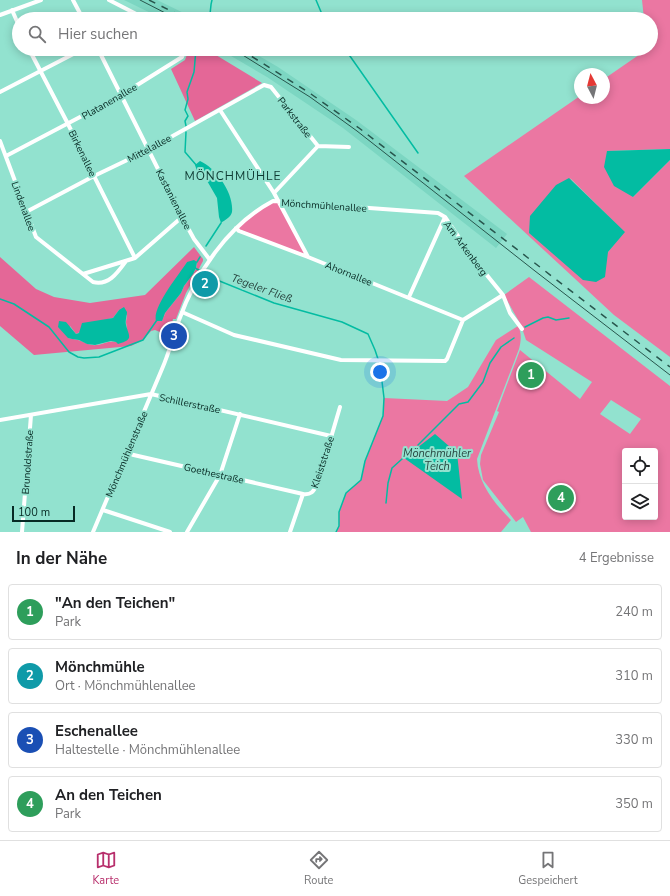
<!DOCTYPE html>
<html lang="de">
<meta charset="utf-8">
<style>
body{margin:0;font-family:"Nunito Sans",sans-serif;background:#f6f6f6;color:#202124}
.controls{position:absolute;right:12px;bottom:12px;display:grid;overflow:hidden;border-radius:4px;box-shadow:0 2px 10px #0003}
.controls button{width:36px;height:36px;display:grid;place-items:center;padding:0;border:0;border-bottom:1px solid #e0e0e0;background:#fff;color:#202124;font:20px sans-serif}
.compass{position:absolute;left:574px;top:68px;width:36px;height:36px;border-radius:50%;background:#fff;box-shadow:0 2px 10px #0003;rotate:353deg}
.scale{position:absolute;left:12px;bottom:10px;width:63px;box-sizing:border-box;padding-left:4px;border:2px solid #072a24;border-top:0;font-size:11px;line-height:14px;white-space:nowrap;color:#072a24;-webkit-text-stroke:3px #92e2cf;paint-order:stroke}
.you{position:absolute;left:380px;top:372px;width:14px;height:14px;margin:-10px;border:3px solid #fff;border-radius:50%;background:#1a73e8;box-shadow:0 0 0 6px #1a73e833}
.badge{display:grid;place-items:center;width:26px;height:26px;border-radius:50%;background:#b82f6c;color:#fff;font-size:13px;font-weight:700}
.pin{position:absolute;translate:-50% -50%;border:2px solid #fff;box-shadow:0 1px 4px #0006}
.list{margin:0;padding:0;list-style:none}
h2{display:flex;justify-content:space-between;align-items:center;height:52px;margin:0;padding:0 16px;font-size:17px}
h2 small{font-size:13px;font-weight:400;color:#757577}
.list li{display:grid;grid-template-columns:26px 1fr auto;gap:12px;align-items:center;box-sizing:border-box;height:56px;margin:0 8px 8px;padding:0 8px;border:1px solid #e0e0e0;border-radius:4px}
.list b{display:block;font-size:15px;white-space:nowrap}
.list p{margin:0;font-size:13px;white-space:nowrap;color:#757577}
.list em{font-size:13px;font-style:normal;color:#757577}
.icon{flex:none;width:22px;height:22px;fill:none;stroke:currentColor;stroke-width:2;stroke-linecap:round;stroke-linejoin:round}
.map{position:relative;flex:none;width:670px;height:532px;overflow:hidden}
.search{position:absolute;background:#fff;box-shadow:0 2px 10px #0003;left:12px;right:12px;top:12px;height:44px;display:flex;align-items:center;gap:10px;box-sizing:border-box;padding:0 14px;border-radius:22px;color:#757577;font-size:15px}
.sheet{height:308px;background:#fff}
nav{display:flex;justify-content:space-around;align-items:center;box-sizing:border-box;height:56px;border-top:1px solid #e0e0e0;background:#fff;font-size:11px;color:#757577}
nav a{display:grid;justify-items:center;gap:2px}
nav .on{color:#b82f6c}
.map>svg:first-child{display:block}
.built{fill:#7cd6c2}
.green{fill:#eb77a2;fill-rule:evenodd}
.forest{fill:#e46797;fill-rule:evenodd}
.water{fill:#03bca2}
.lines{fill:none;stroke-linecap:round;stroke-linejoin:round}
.stream{stroke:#03bca2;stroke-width:1.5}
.minor{stroke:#fff;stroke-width:4}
.tram{stroke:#28564d;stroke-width:1}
.rail{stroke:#28564d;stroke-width:1.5;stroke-dasharray:7 7;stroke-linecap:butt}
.labels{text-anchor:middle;stroke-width:4;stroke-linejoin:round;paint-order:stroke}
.street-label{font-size:10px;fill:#072a24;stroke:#92e2cf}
.water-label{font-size:11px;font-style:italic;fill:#2a4842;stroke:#92e2cf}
.quarter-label{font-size:12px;letter-spacing:1px;fill:#0e3a32;stroke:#92e2cf}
</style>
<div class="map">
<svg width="670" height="532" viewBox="0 0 670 532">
<rect width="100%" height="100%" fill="#92e2cf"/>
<path class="built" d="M124,0H157L196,19H163Z
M219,49H247L278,67L356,120L507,234L496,248L343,128L267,77Z"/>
<path class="green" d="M642,0H670V149L607,151L633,197L670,160V357L614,315L464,176L580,96V98H604V79L646,50V49H651V19H644ZM570,178L624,232L608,252Z
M273,201L279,203L308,257L236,228Z
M529,277L670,386V532H531L523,517L516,522L483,480L480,464L481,455L499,412L497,411L520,350L580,399L592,382L526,340L521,325L504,295ZM611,400L641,419L630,434L600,414ZM625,451H655V517H625Z
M518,326C522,333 521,341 519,349L477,459C478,483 494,503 511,520L501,532H336L339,526V512L346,493L361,480L365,461L383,416L384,398L447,401L468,387L496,340Z"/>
<path class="forest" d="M189,49H206L262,83L195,121L171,69L185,60Z
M194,247L203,259V261L186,293L176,319H173L170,333L172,337L155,330L151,331L143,340L131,346L34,355L0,326V257L36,289L54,297L90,303L145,295ZM187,262H197L196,269L193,274L184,286L181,293L165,313L162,321ZM119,310L127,315L126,322L127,329L116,342C109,340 104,344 97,345C89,346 85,342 78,340C74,339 72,339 68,338L70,326L76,334L108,319L113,318Z"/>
<path class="water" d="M670,149V160L633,197L614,186L604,167L607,151Z
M200,161C216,168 234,193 232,212C231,217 225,220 221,223L219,217L217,198L206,179L197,171L195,165Z
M569,178L625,232L608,252L605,277L596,282L583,280L529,233L530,216L556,185Z
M194,260L197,262L196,268L193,274L184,286L181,293L165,313L162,321H156C152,307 179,275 187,262Z
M124,307L127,312C127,316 125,320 126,325C129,337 134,339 118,344L116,342L111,341L95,345L87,344L79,340L72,339L68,338L58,327L59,321L66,322L76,334L79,333L82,323L113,318L119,310Z
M435,434L457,453L462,499L404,458Z"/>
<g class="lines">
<path class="stream" d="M316,0L324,19
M209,19C211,13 210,6 212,0
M345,49L418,153
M186,126L185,121L188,116L185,110L188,99L187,92L194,72L196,49
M186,132L185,152L197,166
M206,246L221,223
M197,262L200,257
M195,268L217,280L274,303L342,322L368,334L375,350L380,365L384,398L383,416L365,461L361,480L346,493L339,512V526L336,532
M0,299L14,304L49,327L69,352L78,357L84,358L99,357L143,340L157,320
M525,327L543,318L548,317L556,320L569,318
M418,445L459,404L468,402L483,382L490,363L501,347L514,338
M386,503L388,483L392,468L412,450"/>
<path class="minor" d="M73,0L83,19
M109,0L146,19
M12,10L19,26
M0,15L41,0
M29,49L68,124L135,258
M98,49L182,217L194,239L210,260
M0,92L83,49
M220,110L274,193L308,257
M0,141L36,237L93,282C109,286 118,272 126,261
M6,156L118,97L182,57L185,49
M274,193L318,146L349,147
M26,212L94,176L144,152L264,85L271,87L318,146
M236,228L239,231L308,257L463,320
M83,274L135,258L182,217
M409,297L445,217
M182,312L234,335L341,360L445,361L447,359L463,320L503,295
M0,420L151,394L331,436
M125,453L303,494
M103,510L170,532
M22,532L31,415
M93,532C116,478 139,423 162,369C169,353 173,337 179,320C196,273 228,225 273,201L438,213L445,217L473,258L503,295L510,313L522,329
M187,532L220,475L240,414
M290,532L303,494C311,495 313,492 317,485L340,407"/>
<path class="tram" d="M140,0L177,19
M233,49L310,97L357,131L535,271L670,375"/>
<path class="rail" d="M149,0L187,19
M240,49L311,94L359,128L670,367"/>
</g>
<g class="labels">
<g class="street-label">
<text transform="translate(109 101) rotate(-30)" y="4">Platanenallee</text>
<text transform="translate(295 117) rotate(52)" y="4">Parkstraße</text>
<text transform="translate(149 148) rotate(-28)" y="4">Mittelallee</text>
<text transform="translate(83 153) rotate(64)" y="4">Birkenallee</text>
<text transform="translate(174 199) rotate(63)" y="4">Kastanienallee</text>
<text transform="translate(324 205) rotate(4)" y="4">Mönchmühlenallee</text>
<text transform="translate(24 206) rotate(70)" y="4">Lindenallee</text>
<text transform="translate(466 248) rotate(53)" y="4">Am Arkenberg</text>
<text transform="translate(349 273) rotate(22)" y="4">Ahornallee</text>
<text transform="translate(190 403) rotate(12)" y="4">Schillerstraße</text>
<text transform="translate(126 454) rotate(-67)" y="4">Mönchmühlenstraße</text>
<text transform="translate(27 462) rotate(-86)" y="4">Brunoldstraße</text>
<text transform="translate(322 462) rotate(-72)" y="4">Kleiststraße</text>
<text transform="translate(214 473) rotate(13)" y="4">Goethestraße</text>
</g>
<g class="water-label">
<text transform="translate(262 288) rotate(20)" y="4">Tegeler Fließ</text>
<text x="437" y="457">Mönchmühler<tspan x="437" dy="13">Teich</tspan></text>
</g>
<g class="quarter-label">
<text x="233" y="180">MÖNCHMÜHLE</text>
</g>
</g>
</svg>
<div class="controls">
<button><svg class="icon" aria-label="locate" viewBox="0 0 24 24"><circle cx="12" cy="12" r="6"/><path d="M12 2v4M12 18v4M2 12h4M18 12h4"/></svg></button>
<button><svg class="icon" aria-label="layers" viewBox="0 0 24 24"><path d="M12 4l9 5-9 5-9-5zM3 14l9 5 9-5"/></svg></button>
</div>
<svg class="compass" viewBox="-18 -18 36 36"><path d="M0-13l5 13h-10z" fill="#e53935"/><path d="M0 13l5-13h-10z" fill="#757577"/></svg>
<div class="scale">100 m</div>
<div class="you"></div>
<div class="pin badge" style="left:531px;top:375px;background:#2e9e5b">1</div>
<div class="pin badge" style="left:205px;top:284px;background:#0f9aa8">2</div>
<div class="pin badge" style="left:174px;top:336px;background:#1a4fb4">3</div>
<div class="pin badge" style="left:561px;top:498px;background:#2e9e5b">4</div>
<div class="search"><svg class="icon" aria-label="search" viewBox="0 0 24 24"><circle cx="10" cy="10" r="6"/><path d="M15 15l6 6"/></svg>Hier suchen</div>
</div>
<section class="sheet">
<h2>In der Nähe<small>4 Ergebnisse</small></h2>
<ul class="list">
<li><span class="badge" style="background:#2e9e5b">1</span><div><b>&quot;An den Teichen&quot;</b><p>Park</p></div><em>240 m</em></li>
<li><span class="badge" style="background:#0f9aa8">2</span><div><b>Mönchmühle</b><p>Ort · Mönchmühlenallee</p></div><em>310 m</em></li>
<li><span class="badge" style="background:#1a4fb4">3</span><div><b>Eschenallee</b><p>Haltestelle · Mönchmühlenallee</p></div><em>330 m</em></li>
<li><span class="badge" style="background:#2e9e5b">4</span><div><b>An den Teichen</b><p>Park</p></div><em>350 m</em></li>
</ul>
</section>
<nav>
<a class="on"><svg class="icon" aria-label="map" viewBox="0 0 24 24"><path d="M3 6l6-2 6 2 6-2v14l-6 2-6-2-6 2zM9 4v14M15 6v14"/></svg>Karte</a>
<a><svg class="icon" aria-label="directions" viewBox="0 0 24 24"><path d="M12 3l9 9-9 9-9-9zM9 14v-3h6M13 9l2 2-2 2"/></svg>Route</a>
<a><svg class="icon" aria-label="saved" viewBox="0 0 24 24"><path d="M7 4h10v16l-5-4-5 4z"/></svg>Gespeichert</a>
</nav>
